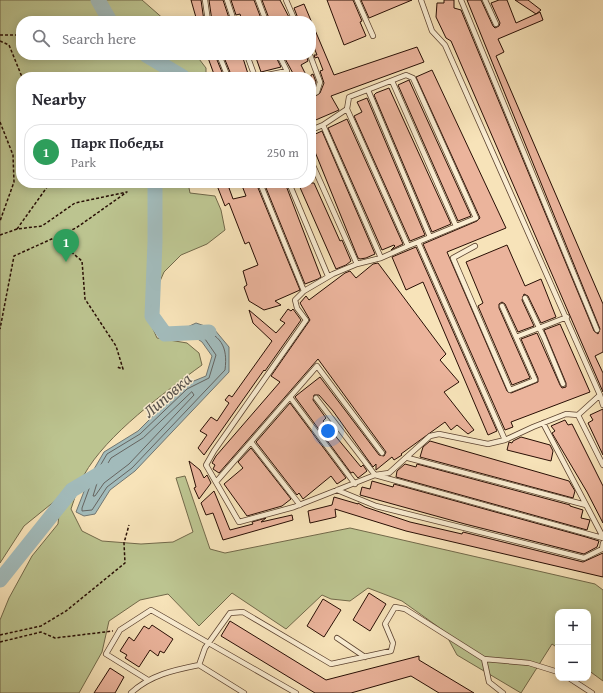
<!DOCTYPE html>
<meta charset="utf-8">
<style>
body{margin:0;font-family:"Gentium Book Plus",serif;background:#f7f7f7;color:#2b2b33}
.controls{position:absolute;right:12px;bottom:12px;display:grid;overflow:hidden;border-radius:8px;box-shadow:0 2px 10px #0003}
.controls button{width:36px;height:36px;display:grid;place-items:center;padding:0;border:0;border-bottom:1px solid #e1e1e2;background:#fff;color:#2b2b33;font:20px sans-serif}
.you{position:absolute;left:328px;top:431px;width:14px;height:14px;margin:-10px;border:3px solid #fff;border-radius:50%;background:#1a73e8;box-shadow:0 0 0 6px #1a73e833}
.badge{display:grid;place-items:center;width:26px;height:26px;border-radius:50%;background:#111827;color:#fff;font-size:13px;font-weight:700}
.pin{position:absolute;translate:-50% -33px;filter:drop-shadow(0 1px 2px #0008)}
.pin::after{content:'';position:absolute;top:21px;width:14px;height:12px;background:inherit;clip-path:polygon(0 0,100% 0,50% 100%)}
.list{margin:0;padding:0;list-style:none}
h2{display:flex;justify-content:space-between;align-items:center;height:52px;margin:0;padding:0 16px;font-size:17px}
h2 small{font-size:13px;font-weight:400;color:#7c7c81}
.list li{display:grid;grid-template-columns:26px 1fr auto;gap:12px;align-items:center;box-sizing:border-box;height:56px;margin:0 8px 8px;padding:0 8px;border:1px solid #e1e1e2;border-radius:16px}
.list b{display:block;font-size:15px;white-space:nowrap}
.list p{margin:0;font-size:13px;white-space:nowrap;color:#7c7c81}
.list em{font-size:13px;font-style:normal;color:#7c7c81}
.icon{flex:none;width:22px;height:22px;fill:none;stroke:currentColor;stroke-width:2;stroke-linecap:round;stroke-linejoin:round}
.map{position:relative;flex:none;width:603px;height:693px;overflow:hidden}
.search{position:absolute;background:#fff;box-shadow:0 2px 10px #0003;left:16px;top:16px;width:300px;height:44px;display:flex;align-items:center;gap:10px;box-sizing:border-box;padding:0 14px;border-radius:16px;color:#7c7c81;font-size:15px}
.panel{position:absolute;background:#fff;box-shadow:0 2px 10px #0003;left:16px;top:72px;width:300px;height:116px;border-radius:16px}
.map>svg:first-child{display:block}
.green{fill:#bcc490;stroke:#72694a}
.water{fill:#a2bbbb;stroke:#717672}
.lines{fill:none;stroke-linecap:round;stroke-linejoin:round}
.shore{stroke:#656460;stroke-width:1}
.river{stroke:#a2bbbb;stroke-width:15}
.building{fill:#ebb49c;stroke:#280e04;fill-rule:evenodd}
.service-casing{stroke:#5c4331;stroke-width:6}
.path{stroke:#280e04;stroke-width:1.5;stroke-dasharray:3 2;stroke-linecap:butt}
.service{stroke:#faedd2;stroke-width:4.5}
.labels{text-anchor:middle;stroke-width:3;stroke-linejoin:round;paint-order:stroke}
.water-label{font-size:17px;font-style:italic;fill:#59534d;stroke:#faedd2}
</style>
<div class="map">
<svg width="603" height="693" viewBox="0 0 603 693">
<rect width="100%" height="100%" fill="#f7e3b9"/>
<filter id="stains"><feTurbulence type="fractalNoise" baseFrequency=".005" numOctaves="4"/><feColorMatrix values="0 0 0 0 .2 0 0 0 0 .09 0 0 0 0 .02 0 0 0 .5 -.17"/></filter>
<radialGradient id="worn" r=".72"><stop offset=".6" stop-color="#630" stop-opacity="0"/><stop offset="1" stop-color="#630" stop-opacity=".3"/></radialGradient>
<path class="green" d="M0,0H142L166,21H21V55H196L206,68V77H21V183H188L190,193L215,196L221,210L225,230L207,244L181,255L164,272L146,313L157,338L187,343L199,353L202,365C165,392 106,435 84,475C78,485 75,498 71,509L82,531L102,541L141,544L173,542L193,532L176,478L185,476L210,549L225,553L350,528L595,584L603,590V681L588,670V612H558V648L552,644L521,693L457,655L444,631L402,601L368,588L350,601L331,599L322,595L286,629L232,593L199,626L168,594L140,600L109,621L102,652L79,693H0V620L9,598L32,556L58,524L61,496L24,526L0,563Z"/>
<path class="water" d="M196,323L214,329L229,347V372L135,471L110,490L95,514L84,516L76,512L90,476L104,452L138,431L184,385L206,376L212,356L202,342L183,329Z"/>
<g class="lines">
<path class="shore" d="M197,327C221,335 228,346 225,370L132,468L107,487L92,510L82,511V508L93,478L107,454L140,434L187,389L209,378L216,355L205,339L194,331V329Z
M192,392L194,395L129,464L104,483L95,496H93L98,480L111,458L143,438Z"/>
<path class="river" d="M98,0L110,21
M146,55L183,77
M155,183V242L152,316L165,334L209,332
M0,580L72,490L106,470"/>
</g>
<path class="building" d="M191,0H201L204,21H197Z
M209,0H223L230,21H212Z
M231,0H254L262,21H242L240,14L236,15Z
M262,0H280L291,21H270Z
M327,0H353L362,21L360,22L366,36L344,45Z
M361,0H412L369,18Z
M444,0H454V8L461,10L594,331L598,334L600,329L467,0H481L493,26L495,28L499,26L500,23L491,3L499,0H507L516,23L536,14L515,0H528L541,10L536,14L540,12L543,20L498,39L504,52L496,56L603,304V352L595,356L603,373V392L451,41L446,38L436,17L437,3H444Z
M304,4L334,75L417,47L424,62L331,96L339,110L311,122V99L320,93L324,83L320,71L323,70L318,57L315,58L314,55H317L311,40V21H299L294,8Z
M207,55H215L224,77H215Z
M223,55H242L249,77H232Z
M255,55H275L281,67L261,72Z
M283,55H306L308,61L301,65L307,77H295Z
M432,70L506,228L447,252L507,391L511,393L538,382V378L521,339L537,333L560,385L562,388L566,387V383L544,330L560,324L590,392L511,422L513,427L505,430L423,244L477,221L480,218L416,77Z
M313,74L316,82L314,89L311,91V75Z
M409,80L471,216L458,221L398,85Z
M389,88L451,224L432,232L374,95L376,93Z
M367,98L425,235L410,241L354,116L362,112L357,102Z
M347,119L403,244L391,250L395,246L394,245L382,250L328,128Z
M322,131L375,254L366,258L360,259L358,258L311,142V136Z
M216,183H256L300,290L275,301L281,305L264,310L249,301L244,287L247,285L243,271L258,265L249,242L245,244L229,203L225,206ZM241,183L246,196L233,199L229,188Z
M264,183H285L321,277L318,279L305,284Z
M298,183H314L340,241L342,240L351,261L346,265L336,269Z
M507,245L525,286L541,279L556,317L541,323L528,296L524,294L522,300L534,326L518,332L505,304L502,302L499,304V308L530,378L512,385L478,306L483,303L466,262Z
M416,247L497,431L488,435L423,282L406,290L392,257Z
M378,263L446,354L440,360L459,382L444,392L474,430L468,434L457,425L451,430L445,422L401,454L402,455L394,460L392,457L376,470V464L373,467L333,411L319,395H314L313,400L326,418L323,421L361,467L363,465L367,471L358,478L353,472L351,473L295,397L297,395L320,377L379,455L384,456L386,452L318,359L219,473L213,469L215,465L212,463L216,456L280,382L271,376L310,320L300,303L306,296L309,300L345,273L350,271L356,278L373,264Z
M288,309L291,311L293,309L301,320L265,371L264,370L204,455L198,448L207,435L200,431L211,417L217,421L229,403L225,400L229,395L232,397L272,341L253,323L249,310L276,333L285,323L280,320Z
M290,403L346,478L337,484L331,476L303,499L299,493L297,495L256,442Z
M603,409V455L588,423L593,420L590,415Z
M565,420L568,425L572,424L603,486V523L587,492L552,433L555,431L551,426Z
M521,437L550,445L553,451L551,461L507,450L509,442L512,443L513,441Z
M430,441L569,481L575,491L573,498L420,457L423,447Z
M251,448L291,499L282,506L247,516L224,484L243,468L238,462Z
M189,461L200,470L204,478L207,475L211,483L199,499L194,488L196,487Z
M405,464L416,467L417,464L570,505V506L583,510L581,518L590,520L587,530L396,477L397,471Z
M372,481L393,487L394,484L586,537L599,541L597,547L584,554L465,524L360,495L362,487L370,489Z
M214,491L230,530L253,524L252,522L266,518L261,522L292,515L293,520L223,540L213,513L206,515L201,503Z
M334,497L358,504V503L365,507L410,522L462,534L463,532L583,562L603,553V577L406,531L335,509L336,517L310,523L308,511L332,505Z
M369,593L386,604L370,631L353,620Z
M323,599L341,610L324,637L307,626Z
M230,621L326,680L419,656V660L474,693H439L411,676L351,693H315L221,636Z
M152,625L173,639L164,653L160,651L158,656L150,650L139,667L125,658L127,655L120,651L129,637L134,641L144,626L149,629Z
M110,668L124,677L115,693H94Z"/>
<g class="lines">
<g class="service-casing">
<path id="service" d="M205,0L208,21
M227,0L234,21
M258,0L266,21
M286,0L295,21
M357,0L373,36
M421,0L432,31L445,45L600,395L578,415
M461,0L597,330
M485,0L496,24
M219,55L228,77
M247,55L255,77
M310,55L320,82L317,92L311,95
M258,77L287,71L279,55
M392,81L456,226
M368,90L430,237
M347,109L349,97L406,75L413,78L476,218L418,242
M323,125L381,258
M311,130L323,125L347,109L408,246L418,242L505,440
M311,161L357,264
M260,183L304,291L295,300L297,308L306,320L214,451L206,465L239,522L294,507L375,475L389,473L430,436L439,434L488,444L505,440L533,427L566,414L578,415L603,465
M289,183L328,276
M475,246L453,258L510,390L535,380L516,337L567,317
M304,291L333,274L357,264L381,258L408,246
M525,298L544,338L563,384
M502,306L516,337
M600,395L603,405
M290,397L355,484
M316,398L375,475L603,538
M543,423L603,537
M251,442L300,505
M408,458L586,505
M216,482L317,366L382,453
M337,490L376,506L584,558L602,549L603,543
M337,638L365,657
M484,659L489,682L503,693
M199,665L205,648L230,613L243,612L331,664L391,651L393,643L385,624L395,607L405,609L484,659L529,663L558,672
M569,678L592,693
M148,680L106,654L120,630L151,610L296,693
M131,693C150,675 174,670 199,665L244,693"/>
</g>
<path class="path" d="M0,35H21
M0,41L9,45L22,77
M0,122L13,155L14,182L0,221
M17,229L50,183
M0,235L17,229L42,226L75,203L127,192L76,228L14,256L0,329
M56,239L82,261L85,299L116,346L123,369L117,367
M0,635L41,626L66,611L125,563L124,543L129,525
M0,642L41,632L55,638L113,631"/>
<use href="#service" class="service"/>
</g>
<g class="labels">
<g class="water-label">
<text transform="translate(167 395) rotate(-41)" y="6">Липовка</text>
</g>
</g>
<rect width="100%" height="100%" filter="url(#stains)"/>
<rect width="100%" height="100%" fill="url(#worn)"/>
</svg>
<div class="controls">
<button>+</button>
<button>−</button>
</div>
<div class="you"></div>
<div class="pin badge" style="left:66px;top:262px;background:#2e9e5b">1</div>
<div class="search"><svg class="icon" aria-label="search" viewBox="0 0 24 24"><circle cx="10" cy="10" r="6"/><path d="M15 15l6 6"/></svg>Search here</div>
<section class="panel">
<h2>Nearby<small></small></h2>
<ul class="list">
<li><span class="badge" style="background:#2e9e5b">1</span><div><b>Парк Победы</b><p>Park</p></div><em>250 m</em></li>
</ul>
</section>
</div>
